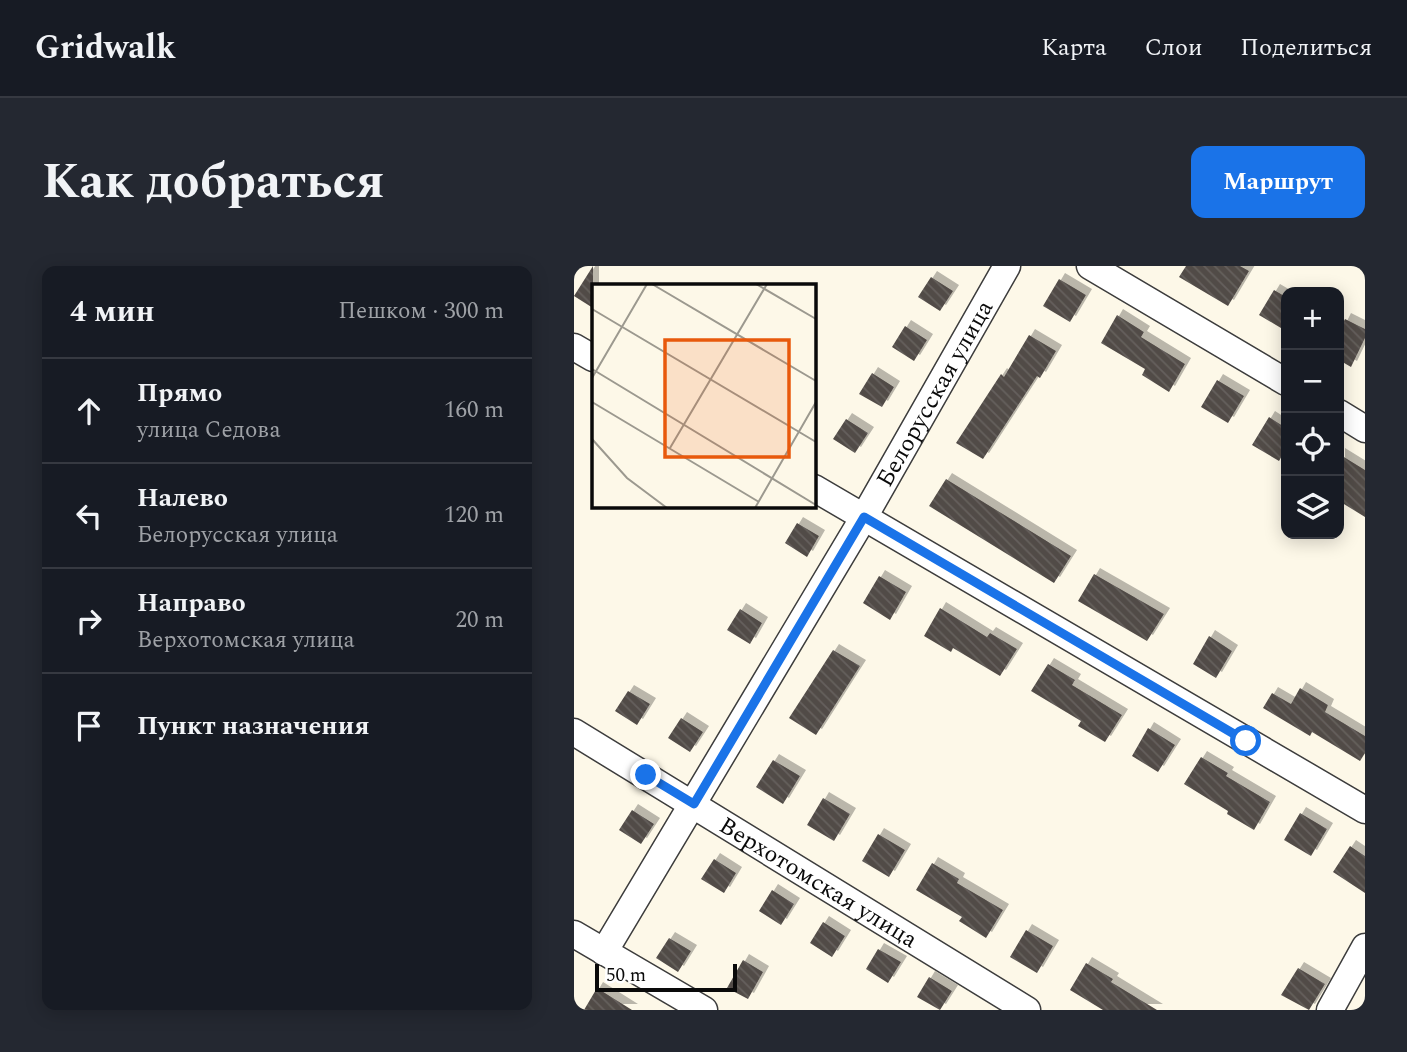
<!DOCTYPE html>
<html lang="ru">
<meta charset="utf-8">
<style>
body{margin:0;font-family:Spectral,serif;background:#242831;color:#f1f3f6}
.controls{position:absolute;right:21px;top:21px;display:grid;overflow:hidden;border-radius:14px;box-shadow:0 4px 18px #0003}
.controls button{width:63px;height:63px;display:grid;place-items:center;padding:0;border:0;border-bottom:2px solid #363941;background:#171b24;color:#f1f3f6;font:35px sans-serif}
.scale{position:absolute;left:21px;bottom:18px;width:142px;box-sizing:border-box;padding-left:7px;border:4px solid #0a0a0a;border-top:0;font-size:19px;line-height:24px;white-space:nowrap;color:#0a0a0a;-webkit-text-stroke:5px #fff;paint-order:stroke}
.stop{position:absolute;width:21px;height:21px;margin:-16px;border:5px solid #1a73e8;border-radius:50%;background:#fff}
.stop.end{background:#1a73e8;border-color:#fff;box-shadow:0 2px 7px #0008}
.list{margin:0;padding:0;list-style:none}
h2{display:flex;justify-content:space-between;align-items:center;height:91px;margin:0;padding:0 28px;font-size:30px}
h2 small{font-size:23px;font-weight:400;color:#9ea1a6}
.list li{display:grid;grid-template-columns:46px 1fr auto;gap:21px;align-items:center;box-sizing:border-box;height:105px;padding:0 28px;border-top:2px solid #363941}
.list b{display:block;font-size:26px;white-space:nowrap}
.list p{margin:0;font-size:23px;white-space:nowrap;color:#9ea1a6}
.list em{font-size:23px;font-style:normal;color:#9ea1a6}
.icon{flex:none;width:38px;height:38px;fill:none;stroke:currentColor;stroke-width:2;stroke-linecap:round;stroke-linejoin:round}
.map{position:relative;flex:none;width:791px;height:744px;overflow:hidden;border-radius:14px}
header{display:flex;align-items:center;gap:42px;box-sizing:border-box;height:98px;padding:0 35px;background:#171b24;border-bottom:2px solid #363941}
header strong{font-size:33px}
nav{display:flex;gap:38px;margin-inline-start:auto;font-size:24px}
.intro{display:flex;align-items:center;justify-content:space-between;box-sizing:border-box;height:168px;padding:0 42px}
h1{margin:0;font-size:49px}
.button{padding:18px 32px;border-radius:14px;background:#1a73e8;color:#fff;font-size:24px;font-weight:700}
main{display:flex;gap:42px;padding:0 42px}
aside{flex:1;background:#171b24;border-radius:14px;box-shadow:0 4px 18px #0003}
.map>svg:first-child{display:block}
.building{fill:url(#building-back-hatch);filter:url(#shadow)}
.lines{fill:none;stroke-linecap:round;stroke-linejoin:round}
.minor-casing{stroke:#3d3d3d;stroke-width:29}
.minor{stroke:#fff;stroke-width:26}
.route{stroke:#1a73e8;stroke-width:9}
.labels{text-anchor:middle;stroke-width:7;stroke-linejoin:round;paint-order:stroke}
.street-label{font-size:24px;fill:#0a0a0a;stroke:#fff}
.inset-road{fill:none;stroke:#9c998f;stroke-width:2}
.view{fill:#e8590c;fill-opacity:0.15;stroke:#e8590c;stroke-width:3.5}
.inset-edge{fill:none;stroke:#0a0a0a;stroke-width:3.5}
</style>
<header>
<strong>Gridwalk</strong>
<nav><a>Карта</a><a>Слои</a><a>Поделиться</a></nav>
</header>
<div class="intro"><h1>Как добраться</h1><a class="button">Маршрут</a></div>
<main>
<aside>
<h2>4 мин<small>Пешком · 300 m</small></h2>
<ul class="list">
<li><svg class="icon" aria-label="ahead" viewBox="0 0 24 24"><path d="M12 20V5M6 11l6-6 6 6"/></svg><div><b>Прямо</b><p>улица Седова</p></div><em>160 m</em></li>
<li><svg class="icon" aria-label="left" viewBox="0 0 24 24"><path d="M17 20v-9H6M10 6l-5 5 5 5"/></svg><div><b>Налево</b><p>Белорусская улица</p></div><em>120 m</em></li>
<li><svg class="icon" aria-label="right" viewBox="0 0 24 24"><path d="M7 20v-9h11M14 6l5 5-5 5"/></svg><div><b>Направо</b><p>Верхотомская улица</p></div><em>20 m</em></li>
<li><svg class="icon" aria-label="arrive" viewBox="0 0 24 24"><path d="M6 21V4h12l-3 4 3 4H6"/></svg><div><b>Пункт назначения</b></div></li>
</ul>
</aside>
<div class="map">
<svg width="791" height="744" viewBox="0 0 791 744">
<defs>
<pattern id="building-back-hatch" width="6" height="6" patternUnits="userSpaceOnUse" patternTransform="scale(1.75)"><rect width="6" height="6" fill="#514b47"/><path d="M-1 5l2 2M0 0l6 6M5-1l2 2" fill="none" stroke="#65605d"/></pattern>
<filter id="shadow"><feDropShadow dx="6" dy="-6" stdDeviation="0" flood-color="#0004"/></filter>
</defs>
<rect width="100%" height="100%" fill="#fdf8e8"/>
<path class="building" d="M19,0V42L0,30Z
M612,0H666L675,5L654,40L605,11Z
M357,11L379,25L366,45L344,31Z
M485,13L512,29L496,56L469,40Z
M700,24L712,31V65L685,49Z
M543,49L570,66L567,71L611,98L595,126L568,109L571,103L527,77Z
M771,53L791,63V72L777,101L765,94V65Z
M331,60L353,74L340,95L318,81Z
M455,69L482,85L466,112L463,110L409,193L382,177L427,108L430,111Z
M298,107L320,121L308,141L285,128Z
M643,114L670,130L654,157L627,141Z
M695,151L712,162V183L705,195L678,179Z
M272,153L294,167L281,187L259,173Z
M765,188L791,204V251L765,235Z
M372,213L497,290L480,317L355,240Z
M223,257L245,270L233,291L211,277Z
M520,308L590,348L573,375L504,335Z
M305,310L332,326L316,354L289,337Z
M366,342L413,371L416,367L443,383L426,410L379,382L377,386L350,370Z
M166,343L188,357L176,378L153,364Z
M635,370L658,385L642,412L619,398Z
M259,384L286,400L242,469L215,452Z
M474,398L501,414L498,419L548,449L531,476L504,460L507,455L457,425Z
M726,422L754,439L751,446L791,470V487L786,495L738,466L736,470L689,442L698,427L717,438Z
M54,425L76,438L63,459L41,445Z
M107,452L129,466L116,486L94,472Z
M574,462L601,479L584,506L558,490Z
M627,491L654,507L652,510L696,536L680,564L653,548L654,545L610,518Z
M199,494L226,510L209,538L182,521Z
M249,532L276,548L260,575L233,559Z
M58,544L80,558L67,578L45,564Z
M726,547L753,563L737,590L710,574Z
M304,568L331,584L315,611L288,595Z
M776,580L791,590V627L759,606Z
M140,593L162,607L150,627L127,613Z
M358,597L385,613L383,617L429,644L412,672L385,655L388,651L342,624Z
M198,624L220,638L207,659L185,645Z
M249,656L271,670L258,691L236,677Z
M452,664L479,680L463,707L436,691Z
M95,672L117,685L104,706L82,692Z
M304,683L327,696L314,717L292,703Z
M169,694L189,706L174,733L153,722Z
M512,697L539,713L537,716L583,744H529L496,724Z
M724,702L751,718L735,744L707,729Z
M355,711L378,725L366,744L343,731Z
M23,722L58,744H10Z"/>
<g class="lines">
<g class="minor-casing">
<g id="minor">
<path d="M516,0L712,116"/>
<path d="M0,81L19,92"/>
<path d="M765,147L791,163"/>
<path d="M240,222L791,544"/>
<path id="s1" d="M0,466L453,744"/>
<path d="M0,668L130,744"/>
<path id="s2" d="M30,686L290,251L433,0"/>
<path d="M756,744L791,681"/>
</g>
</g>
<use href="#minor" class="minor"/>
</g>
<g class="lines">
<path class="route" d="M72,509L120,538L290,251L672,475"/>
</g>
<g class="labels">
<g class="street-label">
<text dy="8" stroke="none"><textPath href="#s2" startOffset="649">Белорусская улица</textPath></text>
<text dy="8" stroke="none"><textPath href="#s1" startOffset="287">Верхотомская улица</textPath></text>
</g>
</g>
<g transform="translate(18 18)">
<rect width="224" height="224" fill="#fdf8e8"/>
<path class="inset-road" d="M60,0L224,97M164,0L224,35M0,25L224,158M0,85L224,221M0,94L55,0M0,118L167,218M0,155L35,194L75,224M78,164L175,0M163,224L224,118"/>
<path class="view" d="M73,56H197V173H73Z"/>
<rect width="224" height="224" class="inset-edge"/>
</g>
</svg>
<div class="controls">
<button>+</button>
<button>−</button>
<button><svg class="icon" aria-label="locate" viewBox="0 0 24 24"><circle cx="12" cy="12" r="6"/><path d="M12 2v4M12 18v4M2 12h4M18 12h4"/></svg></button>
<button><svg class="icon" aria-label="layers" viewBox="0 0 24 24"><path d="M12 4l9 5-9 5-9-5zM3 14l9 5 9-5"/></svg></button>
</div>
<div class="scale">50 m</div>
<div class="stop" style="left:672px;top:475px"></div>
<div class="stop end" style="left:72px;top:509px"></div>
</div>
</main>
